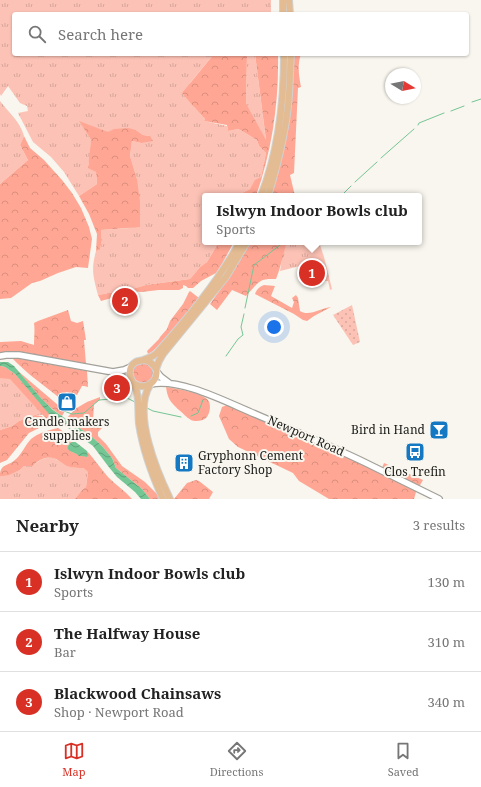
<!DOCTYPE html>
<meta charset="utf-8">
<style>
body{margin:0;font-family:"Noto Serif",serif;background:#f2f2f2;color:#222}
.compass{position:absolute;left:385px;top:68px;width:36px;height:36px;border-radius:50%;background:#fff;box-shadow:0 1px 3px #0004;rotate:100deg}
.you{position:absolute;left:274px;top:327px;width:14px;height:14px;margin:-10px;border:3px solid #fff;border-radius:50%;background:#1a73e8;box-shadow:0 0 0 6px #1a73e833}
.badge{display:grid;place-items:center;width:26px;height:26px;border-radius:50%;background:#d93025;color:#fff;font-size:13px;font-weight:700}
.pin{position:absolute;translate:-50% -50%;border:2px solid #fff;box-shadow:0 1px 4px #0006}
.popup{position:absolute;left:202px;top:193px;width:220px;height:52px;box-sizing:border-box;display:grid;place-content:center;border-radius:4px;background:#fff;filter:drop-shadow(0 1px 3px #0005);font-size:13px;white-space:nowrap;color:#767676}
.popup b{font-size:15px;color:#222}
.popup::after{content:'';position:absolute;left:50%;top:100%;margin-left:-8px;border:8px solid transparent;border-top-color:#fff}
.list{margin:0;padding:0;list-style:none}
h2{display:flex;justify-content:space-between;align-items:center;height:52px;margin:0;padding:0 16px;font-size:17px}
h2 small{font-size:13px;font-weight:400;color:#767676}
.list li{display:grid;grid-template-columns:26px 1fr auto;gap:12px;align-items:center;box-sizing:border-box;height:60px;padding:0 16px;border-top:1px solid #e0e0e0}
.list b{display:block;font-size:15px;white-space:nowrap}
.list p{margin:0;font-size:13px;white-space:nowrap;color:#767676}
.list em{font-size:13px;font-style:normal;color:#767676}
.icon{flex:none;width:22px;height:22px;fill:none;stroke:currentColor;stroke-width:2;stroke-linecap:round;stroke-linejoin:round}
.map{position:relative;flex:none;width:481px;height:499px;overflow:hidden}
.search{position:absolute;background:#fff;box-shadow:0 1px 3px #0004;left:12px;right:12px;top:12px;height:44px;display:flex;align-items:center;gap:10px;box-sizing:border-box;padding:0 14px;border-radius:4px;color:#767676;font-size:15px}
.sheet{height:232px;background:#fff}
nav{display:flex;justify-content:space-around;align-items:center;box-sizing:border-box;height:56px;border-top:1px solid #e0e0e0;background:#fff;font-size:11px;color:#767676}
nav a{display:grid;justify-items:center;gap:2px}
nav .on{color:#d93025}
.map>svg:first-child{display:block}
.grass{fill:url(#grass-tufts)}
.forest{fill:url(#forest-crowns)}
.garden{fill:url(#garden-dots)}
.water{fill:url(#water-waves)}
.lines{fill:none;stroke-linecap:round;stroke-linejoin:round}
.stream{stroke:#75c695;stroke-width:1}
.secondary-casing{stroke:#a3a19a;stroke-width:8}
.primary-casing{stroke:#d1d1d1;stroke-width:8}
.secondary{stroke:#fff;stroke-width:5.5}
.primary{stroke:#e4bc93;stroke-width:6}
.labels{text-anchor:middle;stroke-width:4;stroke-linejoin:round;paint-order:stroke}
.poi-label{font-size:12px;fill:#1b1b18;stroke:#f8f6ee}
.street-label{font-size:12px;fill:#1b1b18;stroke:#f8f6ee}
</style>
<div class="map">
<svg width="481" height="499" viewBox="0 0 481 499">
<defs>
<pattern id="grass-tufts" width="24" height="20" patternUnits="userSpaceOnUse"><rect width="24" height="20" fill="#fcc2b5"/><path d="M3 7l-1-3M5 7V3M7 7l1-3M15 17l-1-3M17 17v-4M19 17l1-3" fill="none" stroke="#d7a69b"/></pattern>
<pattern id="forest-crowns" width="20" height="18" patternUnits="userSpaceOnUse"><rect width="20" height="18" fill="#ffa794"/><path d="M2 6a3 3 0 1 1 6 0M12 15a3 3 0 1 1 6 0" fill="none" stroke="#da8f7f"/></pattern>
<pattern id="garden-dots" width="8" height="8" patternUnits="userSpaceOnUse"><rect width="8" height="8" fill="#fcc2b5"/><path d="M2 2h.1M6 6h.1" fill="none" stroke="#d7a69b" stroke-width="1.8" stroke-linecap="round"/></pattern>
<pattern id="water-waves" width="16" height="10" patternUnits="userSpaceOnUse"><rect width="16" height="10" fill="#75c695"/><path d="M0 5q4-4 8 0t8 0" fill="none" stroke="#5fa079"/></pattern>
</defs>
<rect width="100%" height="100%" fill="#f8f6ee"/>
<path class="grass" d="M0,0H271V14H14V54H214L190,83L194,107L205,119L204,121L227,126L228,131L238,129L242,131L257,140L259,146L266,153L261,177L250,189L236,196H205V242H219L207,262L200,267L190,279L146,285L132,289L98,295C93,276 91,269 96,251L100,250L102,240L101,236V230L129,228L137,179L130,156L132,141L141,143L150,136L143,135L136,130L108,133L80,122L91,140L90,158L88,165L96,172L97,184L79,196L64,172L51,157L33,142L18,113L28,111L27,106L20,103L8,86L1,96L0,94Z
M247,54H255L266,141L246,103Z
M0,101C9,113 20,121 24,136L20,145L28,160L0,184Z
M287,242H319L324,257L332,289L330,290L328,281H325L320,261L280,271L283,253Z
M0,378H10L44,415H35L19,421L12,426L0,430Z
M50,457C63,461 68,469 83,468L88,472L86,487C82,489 78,495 75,499H0V476H4L20,470L24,466H33C38,461 43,458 50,457Z"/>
<path class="forest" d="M214,54H247L246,103L266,140L255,54H278C279,103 272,150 256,196H236L250,189L255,180L261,177L266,153L259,146L257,140L242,131L238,129L228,131L227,125L204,121L205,119L194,107L182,93Z
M293,54H301C297,65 299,76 301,87L298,88L294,173L290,175L295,196H270L278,173L284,147Z
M79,121L108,132L114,129L128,128L136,130L143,135L150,136L153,141L141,143L132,141L130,156L137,179L140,202V227L101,230V236L102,240L100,250L96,251L97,234L89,214L79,196L97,184L96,172L88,168L91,140Z
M24,136L30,148L44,160L62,180L72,193L81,208L89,227L92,239L88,268L76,267L58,273L40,281L32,283L11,298L0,299V184L28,160L20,145Z
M219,242H234L223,262L216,273L201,281L193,288H188L186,286L183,285V288L179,290H159L141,292L130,291L122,292L119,295L115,297L101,301L98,295L132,289L146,285L190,279L200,267L207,262Z
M250,242H287C283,254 281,267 276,279C257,278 259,283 246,296L232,290L217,310L210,304L234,270Z
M264,285L275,286L271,296L292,308L294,302L292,298L296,295L298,298L300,311C309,317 321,308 331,307L314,316L307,321L303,320L294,314L255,294C257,289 259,287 264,285Z
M190,291L199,298L168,335L153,351L148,354L147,351L159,339L160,337L167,329L170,321L183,304L189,292Z
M68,310L71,321L77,323L83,321L86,340H84L86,364L20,352H7L0,354V342L21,341L34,345C34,338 35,330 34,323L38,321Z
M12,358H16L87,371L88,387L84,386H82L77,395L66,392L62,400C45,386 27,374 12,358Z
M133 373a10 10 0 1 1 20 0a10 10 0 1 1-20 0Z
M0,366H1L5,367L15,374L49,413L59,421L58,423H50L10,379L0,378Z
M18,371L65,411L62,416C44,405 32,387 18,371Z
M166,387C174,388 201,393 207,399C212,403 210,414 206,418C203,421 195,422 191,420C187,418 183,413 179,410C170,401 168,400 166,387Z
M100,397V400L94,404L93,421L104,426L98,432V436L106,444L122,466L145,482L158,495L174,499H150L142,489L116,468L112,458L102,446L91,436L66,419L75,409L87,402Z
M227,405L319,442L380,473L384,463L423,480L416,492L414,499H329L299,481L293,473L238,447L229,439L219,416L222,407Z
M35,415L42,416L47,424L29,433L7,460L0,463V430L12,426L19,421Z
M58,428L64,432L73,440L67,447L72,452L87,457V451C95,460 101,469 108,477C116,485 125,491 132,499H75C78,495 82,489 86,487L88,472L83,468C78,468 73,468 67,466C63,464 60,461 56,459C47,455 39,459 33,466H24L20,470L9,475L4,476H0C0,463 8,467 16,459C22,454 25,445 31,439C38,433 49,430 58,428Z
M196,480L199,481L213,492L209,499H174L187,483Z"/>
<path class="garden" d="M352,305L360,342L353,345L333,315Z"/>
<path class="water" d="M0,362H8L14,366L40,397L53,410L91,436L102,446L112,458L116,468L142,489L150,499H141L135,492L117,477L108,466L93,446L49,414L15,374L5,367L1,366H0Z
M73,440L87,451V457L82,456H79C76,452 69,453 67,447Z"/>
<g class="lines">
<path class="stream" d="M472,102L481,99
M451,111L464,106
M418,125L419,123L444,113
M381,158L414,129
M355,182L377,162
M341,196L351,186
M245,308L254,265L284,242
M226,356L238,339L243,335L241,327L244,314
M119,398L125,397L135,402
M147,408L153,411L181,417
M64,411L72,414L84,413L99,400L111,399
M191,416L198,413L203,400"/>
<g class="secondary-casing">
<path id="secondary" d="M0,356L6,355H19L113,372L132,382
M156,371L161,377L169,383
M113,372L124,370L131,367
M151,384C181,378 226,402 255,414C292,430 329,445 366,463C390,475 415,487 439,499"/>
</g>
<g class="primary-casing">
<path id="primary" d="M283,0V14
M289,0L290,14
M261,196C279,150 284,103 284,54
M268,196C278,163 287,129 289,94C290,81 290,67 291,54
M143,360L151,357L156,354C187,319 217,283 240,242
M156,369L159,361L163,354L226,277L247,242
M135,384C150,393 165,373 151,363C148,360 143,360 139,361C136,361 134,363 132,365C125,376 136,384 137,393C139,403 138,414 139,424C143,450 152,475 163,499
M150,385C132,413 157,472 170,499"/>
</g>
<use href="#secondary" class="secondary"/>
<use href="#primary" class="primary"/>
</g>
<defs>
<g id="shop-square" transform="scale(1)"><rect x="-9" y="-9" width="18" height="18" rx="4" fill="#1578c3" stroke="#f8f6ee"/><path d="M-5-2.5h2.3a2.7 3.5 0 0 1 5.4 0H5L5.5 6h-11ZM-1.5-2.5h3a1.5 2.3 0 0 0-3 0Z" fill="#fff"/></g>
<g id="bar-square" transform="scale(1)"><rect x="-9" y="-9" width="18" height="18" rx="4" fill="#1578c3" stroke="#f8f6ee"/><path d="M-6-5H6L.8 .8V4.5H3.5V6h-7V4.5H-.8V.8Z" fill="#fff"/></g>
<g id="bus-square" transform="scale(1)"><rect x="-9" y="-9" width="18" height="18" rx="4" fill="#1578c3" stroke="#f8f6ee"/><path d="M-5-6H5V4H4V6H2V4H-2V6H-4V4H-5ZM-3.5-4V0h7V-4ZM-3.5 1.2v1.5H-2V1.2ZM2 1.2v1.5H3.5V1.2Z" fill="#fff"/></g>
<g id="building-square" transform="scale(1)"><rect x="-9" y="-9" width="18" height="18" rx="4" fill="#1578c3" stroke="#f8f6ee"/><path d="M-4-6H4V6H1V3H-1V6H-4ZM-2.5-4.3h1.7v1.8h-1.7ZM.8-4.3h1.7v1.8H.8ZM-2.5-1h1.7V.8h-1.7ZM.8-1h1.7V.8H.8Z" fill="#fff"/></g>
</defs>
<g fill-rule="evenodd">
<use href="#shop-square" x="67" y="402"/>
<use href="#bar-square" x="439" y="430"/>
<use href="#bus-square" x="415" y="452"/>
<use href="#building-square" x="184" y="463"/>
</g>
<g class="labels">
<g class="poi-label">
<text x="67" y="426">Candle makers<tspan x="67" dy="14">supplies</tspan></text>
<text x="425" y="434" text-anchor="end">Bird in Hand</text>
<text x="198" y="460" text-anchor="start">Gryphonn Cement<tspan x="198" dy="14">Factory Shop</tspan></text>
<text x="415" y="476">Clos Trefin</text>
</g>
<g class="street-label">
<text transform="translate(306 436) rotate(24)" y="4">Newport Road</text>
</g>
</g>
</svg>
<svg class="compass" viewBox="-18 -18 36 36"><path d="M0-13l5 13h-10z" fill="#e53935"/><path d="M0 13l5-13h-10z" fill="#767676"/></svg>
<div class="you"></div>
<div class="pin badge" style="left:312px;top:273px">1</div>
<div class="popup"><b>Islwyn Indoor Bowls club</b>Sports</div>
<div class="pin badge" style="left:125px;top:301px">2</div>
<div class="pin badge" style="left:117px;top:388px">3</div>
<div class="search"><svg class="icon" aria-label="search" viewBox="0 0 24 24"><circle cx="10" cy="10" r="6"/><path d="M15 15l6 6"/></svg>Search here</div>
</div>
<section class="sheet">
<h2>Nearby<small>3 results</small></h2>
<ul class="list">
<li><span class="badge">1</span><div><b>Islwyn Indoor Bowls club</b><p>Sports</p></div><em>130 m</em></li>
<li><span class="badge">2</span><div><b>The Halfway House</b><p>Bar</p></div><em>310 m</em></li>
<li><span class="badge">3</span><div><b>Blackwood Chainsaws</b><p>Shop · Newport Road</p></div><em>340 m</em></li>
</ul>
</section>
<nav>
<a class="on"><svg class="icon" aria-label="map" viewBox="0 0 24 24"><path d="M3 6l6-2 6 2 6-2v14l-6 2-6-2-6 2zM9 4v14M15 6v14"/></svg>Map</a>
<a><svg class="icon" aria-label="directions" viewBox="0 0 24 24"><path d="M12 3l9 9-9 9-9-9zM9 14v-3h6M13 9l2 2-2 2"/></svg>Directions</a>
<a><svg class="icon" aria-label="saved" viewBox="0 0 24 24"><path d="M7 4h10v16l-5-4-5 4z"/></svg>Saved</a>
</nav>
